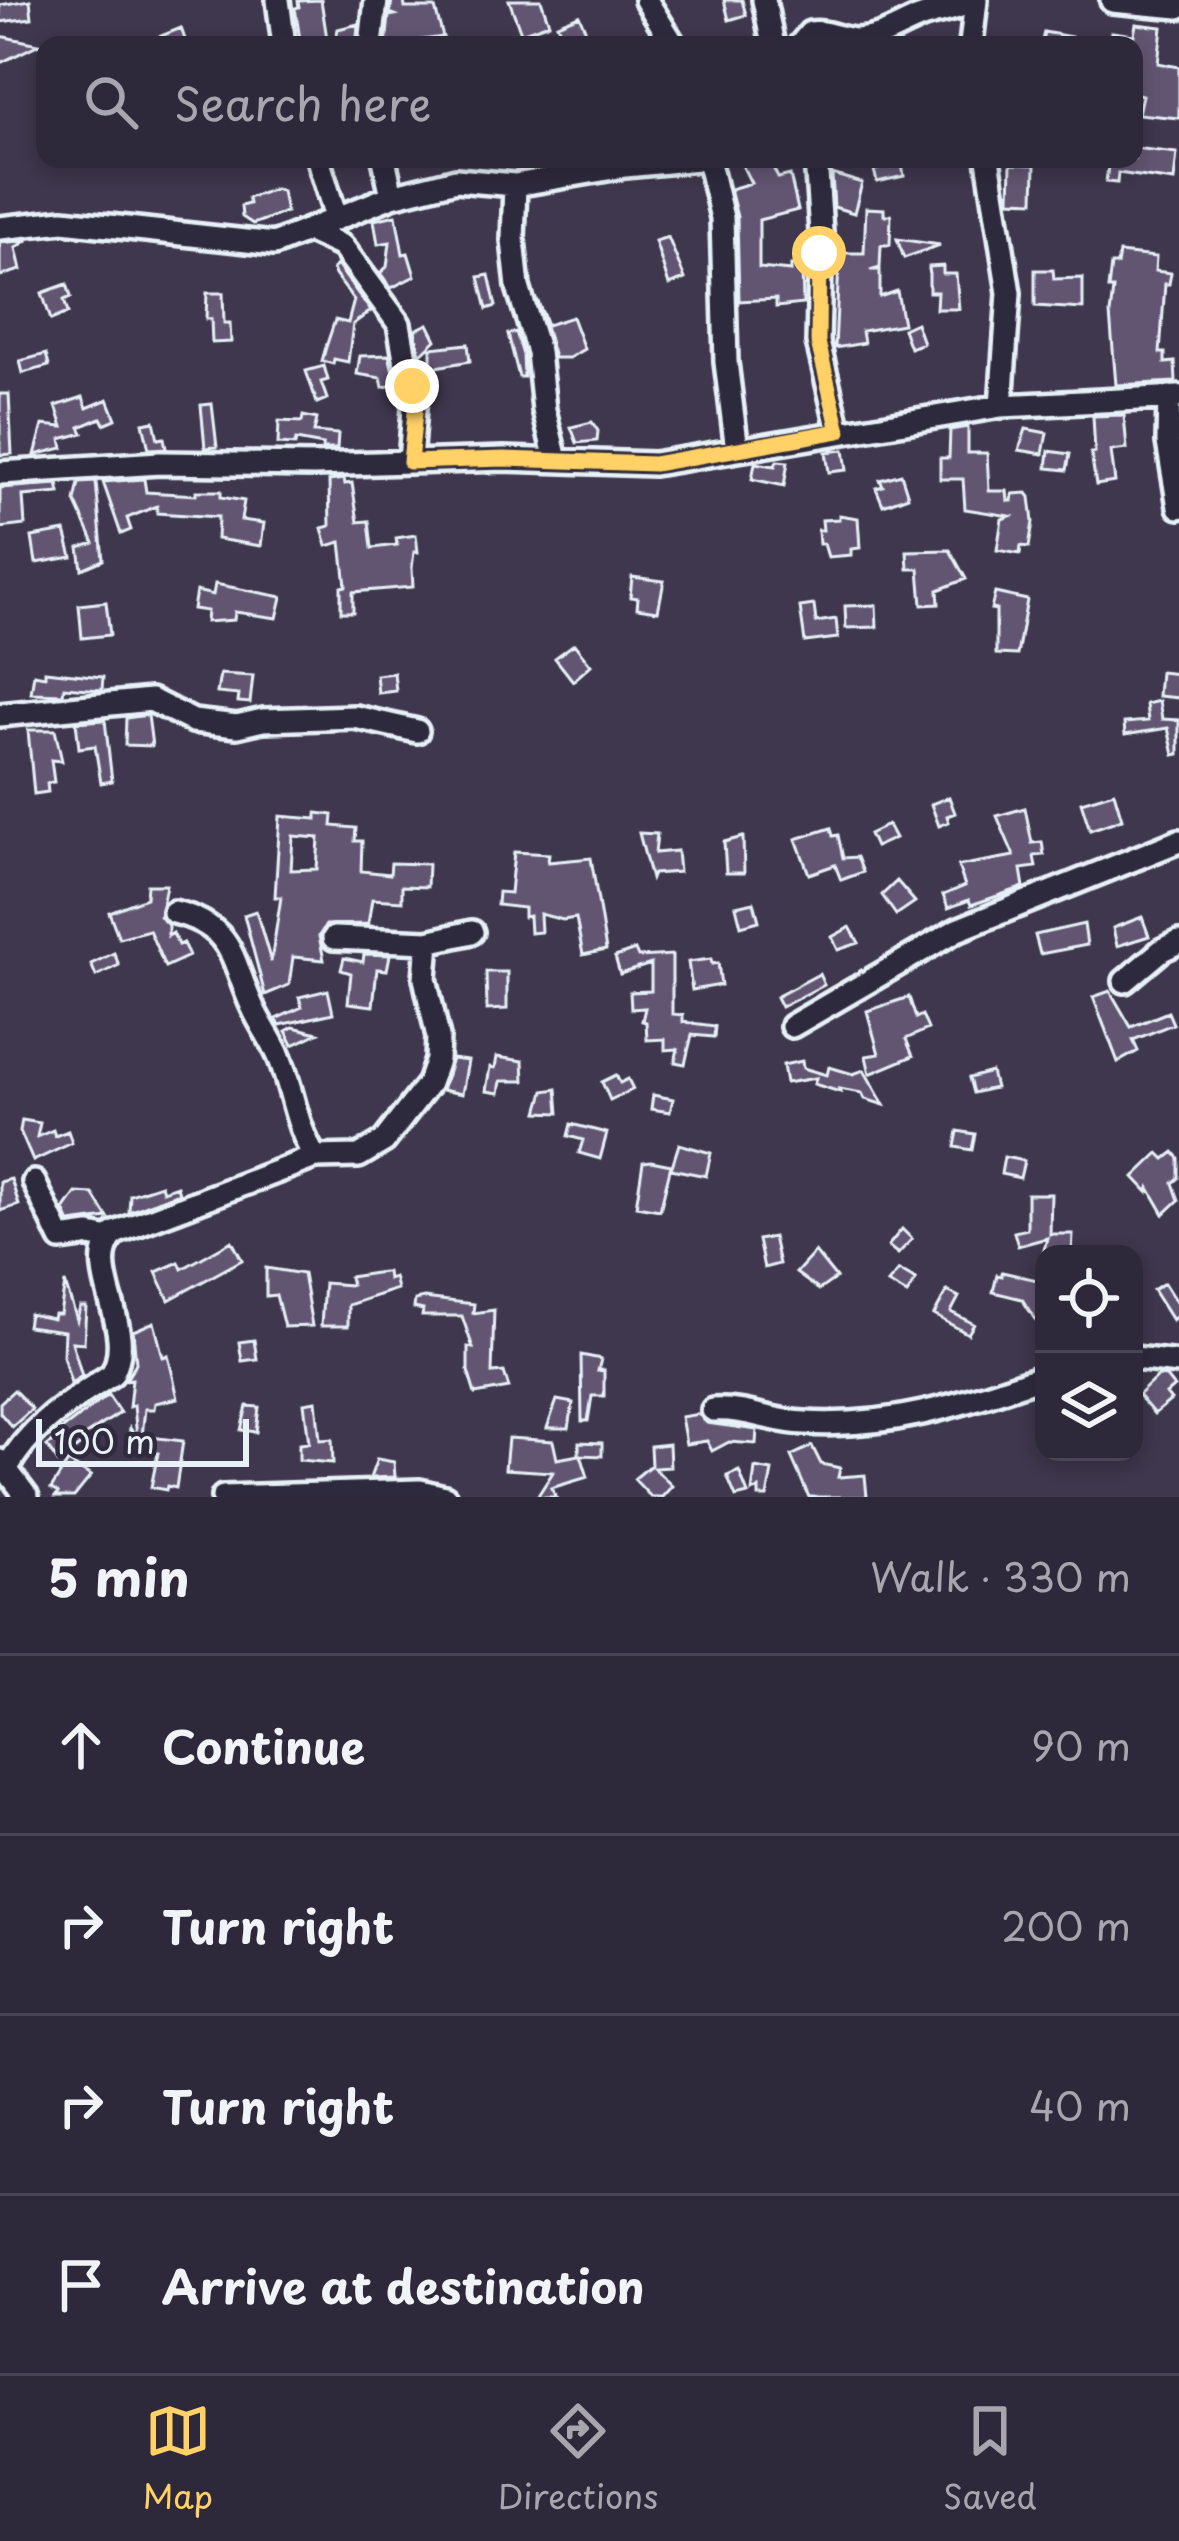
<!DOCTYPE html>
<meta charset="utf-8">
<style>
body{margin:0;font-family:"Playpen Sans",sans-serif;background:#3a3545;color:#f1f3f6}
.controls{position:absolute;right:36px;bottom:36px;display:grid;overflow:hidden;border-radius:24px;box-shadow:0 6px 18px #0003}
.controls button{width:108px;height:108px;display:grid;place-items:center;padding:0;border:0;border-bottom:3px solid #494554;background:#2e293a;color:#f1f3f6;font:60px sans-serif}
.scale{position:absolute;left:36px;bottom:30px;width:213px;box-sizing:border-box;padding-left:12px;border:6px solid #e8f1f8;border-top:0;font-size:33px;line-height:42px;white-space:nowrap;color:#e8f1f8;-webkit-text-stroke:9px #2f2a3d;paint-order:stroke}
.stop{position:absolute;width:36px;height:36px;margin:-27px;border:9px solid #ffd166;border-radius:50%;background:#fff}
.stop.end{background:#ffd166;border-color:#fff;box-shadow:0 3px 12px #0008}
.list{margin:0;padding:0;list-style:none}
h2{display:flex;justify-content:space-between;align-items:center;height:156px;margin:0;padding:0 48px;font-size:51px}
h2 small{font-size:39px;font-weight:400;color:#a7a6af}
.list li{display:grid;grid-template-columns:78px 1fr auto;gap:36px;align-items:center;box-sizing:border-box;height:180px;padding:0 48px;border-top:3px solid #494554}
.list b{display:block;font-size:45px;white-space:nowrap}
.list em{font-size:39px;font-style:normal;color:#a7a6af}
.icon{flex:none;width:66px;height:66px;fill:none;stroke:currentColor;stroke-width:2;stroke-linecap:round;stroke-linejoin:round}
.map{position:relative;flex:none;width:1179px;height:1497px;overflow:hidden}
.search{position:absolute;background:#2e293a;box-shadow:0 6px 18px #0003;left:36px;right:36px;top:36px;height:132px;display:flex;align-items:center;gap:30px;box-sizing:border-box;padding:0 42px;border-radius:24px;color:#a7a6af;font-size:45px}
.sheet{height:876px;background:#2e293a}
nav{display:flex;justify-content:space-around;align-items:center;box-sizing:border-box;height:168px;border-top:3px solid #494554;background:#2e293a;font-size:33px;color:#a7a6af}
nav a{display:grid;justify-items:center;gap:6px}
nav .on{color:#ffd166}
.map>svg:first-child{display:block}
.building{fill:#625572;stroke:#e8f1f8;stroke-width:3;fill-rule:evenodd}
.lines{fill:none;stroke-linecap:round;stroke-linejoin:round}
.minor-casing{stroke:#e8f1f8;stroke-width:30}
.minor{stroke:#2f2a3d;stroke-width:21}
.route{stroke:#ffd166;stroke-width:15}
</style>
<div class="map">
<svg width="1179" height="1497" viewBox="0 0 1179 1497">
<rect width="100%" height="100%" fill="#3e374d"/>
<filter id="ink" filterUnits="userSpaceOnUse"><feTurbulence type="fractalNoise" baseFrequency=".00833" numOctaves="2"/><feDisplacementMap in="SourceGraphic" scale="24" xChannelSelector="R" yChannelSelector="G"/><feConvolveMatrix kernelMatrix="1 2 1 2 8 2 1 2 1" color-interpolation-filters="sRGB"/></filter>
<g filter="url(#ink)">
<path class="building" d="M30,0L32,18L0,22V5Z
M321,0L328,45H301L295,8L299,7L298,1Z
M392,0H404L405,8H435L443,37L386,45L389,16L395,15L390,13Z
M509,0H541L549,23L521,33Z
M724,0H742L746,15L729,20Z
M579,15L592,45H566L557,24Z
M358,24L357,38L335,43L338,29Z
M1136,24L1162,27L1158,63L1179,67V118L1138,114L1142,95L1134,93V45H1110L1112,32L1134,35Z
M181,28L187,45H141V44Z
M1044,32L1082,39L1081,45H1041Z
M514,33L518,45H482V41Z
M0,36L39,44L0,63Z
M1134,148L1177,153L1174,181L1118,173L1117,183L1106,182L1109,159H1134Z
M739,159H769L778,178L790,175L798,210L759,220V268L791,271V265H802L803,304L776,307V299L739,301L737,217L730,189L751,183Z
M902,164L904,176L877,182L874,170Z
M1011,164L1035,165L1034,201L1010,200Z
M832,174L862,183L854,213L834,207Z
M275,189L282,191L286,212L253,224L242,217L241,206L249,204L248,198Z
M866,208L884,209V215H891L890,245H881L880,267L870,270H880V297L897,291L903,324L862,331L864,343L835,348L839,263H843V253H864Z
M396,215L403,254L408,253L415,276L391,288L380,273L387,267L390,242L378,244L374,220Z
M668,237L685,279L669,285L655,241Z
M897,239L940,245L904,258Z
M28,240L16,248L21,270L0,276V243Z
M1119,253L1156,257L1155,271L1171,273L1169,284H1165L1160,353H1165V363L1175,362L1176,382L1116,385L1110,314L1113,289H1108L1111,265H1117Z
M337,265L371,311L353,324L348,362L334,359L333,364L322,361L326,347L335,320L348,323L354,300L335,275L333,269Z
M943,266V274H956L959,309H936L937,292H929V267Z
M1035,270H1053L1054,279L1083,278V309L1035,306Z
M489,275L496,306L487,309L479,277Z
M67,284L71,297L64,300L68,313L51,320L42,293Z
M207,293H223L224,323H230L231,342L212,343L211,319H206Z
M537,299L547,325L572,317L584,349L569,358H554Z
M916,323L923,343L910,348L903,329Z
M428,324L436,340L420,355L415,330Z
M516,332L523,355L524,377H519L508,334Z
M468,344L470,361L431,368V348Z
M46,354L49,366L23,373L20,361Z
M389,355L396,385L383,387L381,378L357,374L360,356Z
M324,366L328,380L321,382L327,399L317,403L306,371Z
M0,394H9L12,454L0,455Z
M83,397L87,408L108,399L116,419L104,424L101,418L80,427L83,433L61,439L63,448L35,455L43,425L63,427L56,406Z
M212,404L217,447L205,448L201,405Z
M1124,415L1127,449L1111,451L1115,482L1096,485L1091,453H1095L1093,416Z
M303,416L317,419L314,432L338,434L337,449H322L323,445L296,440L295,445L278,444L279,421L302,422Z
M154,421L158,439L164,438L166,448L149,449L143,423Z
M592,422L598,431L597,441L577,443L571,427Z
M968,427V453H987L989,491H1007L1008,501H1012L1013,494L1027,493L1030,497L1033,522L1029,547L1021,546L1020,554L997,550L1002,519L1010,516L965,509L963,479H940V458H949L950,430Z
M1026,429L1047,433L1043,454L1019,450Z
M844,450L847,470L829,472L826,452Z
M1049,451L1070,454L1067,470L1047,468Z
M777,461L788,462L784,486L752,479L755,463L775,466Z
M901,474L908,496L883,505L876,488L883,486L880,480Z
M144,479L146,492L196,495V491H221V497L244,501L241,520L264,523L261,546L217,539L218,517L157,513V506L127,518L131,530L121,534L103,482Z
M344,479L345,484L352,483L358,522L369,521L372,548L397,545L396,538L416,535L418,552H414L412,568L413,587L353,592V612H341V587L346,586L341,542L327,546L322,528L330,526L329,481Z
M96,482L103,560L82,569L79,548L94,543L75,501L79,483Z
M58,484L60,493L23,496L25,525L0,528V488Z
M839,515L858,518L860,548L851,549V555L828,557L824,544H819L818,530H823L822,520L839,519Z
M65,531L72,557L36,563L32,537Z
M950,550L966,579L938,590L939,604L922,605L919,569H908L907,551Z
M632,577L664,581L658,611L637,608L638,598L630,597Z
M215,584L282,597L277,618L235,612L234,620L206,622L207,611L193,609L196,591L213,595Z
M995,593L1027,600L1017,655L996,654V610L991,609Z
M106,602L110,635L82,638L79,605Z
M814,605L816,622L836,619L838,638L805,642L800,607Z
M876,605L877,627L846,628L845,606Z
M574,644L591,665L573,681L555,658Z
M45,671L103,677L102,690L64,687L63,694L31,693L34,674L45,676Z
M1160,672L1179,674V698L1158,696Z
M394,673L396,691L378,693L376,675Z
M220,674L253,676L250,703L238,702L239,695L217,693Z
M1159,701L1162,719L1179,720V754L1174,755L1168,728L1125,735L1124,723L1148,721L1146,704Z
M148,715L152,746L125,745L126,718Z
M105,720L112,781L101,783L95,746L79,748L76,722Z
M28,730H55L62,761L51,760L54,782L47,783L48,792L34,794Z
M1114,792L1122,819L1090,830L1081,802Z
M949,797L955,813L947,816L949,822L939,826L931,804Z
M1025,808L1032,843L1042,842L1044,855L1034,856L1036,867L1021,869L1024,887L971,905L969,900L948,908L943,895L965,886L958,866L1014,856L997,816Z
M317,813L333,815L332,826L356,828L355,841H362L361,871L390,874L391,863L428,864L427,887L402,886V901L372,899L368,924L326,925L319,936L324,960L293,957L289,985L265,995L244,915L256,911L271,962L281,897H275L280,816L317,819ZM293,836L319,838L317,869L291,870Z
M888,825L895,838L875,847L869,834Z
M831,828L833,836L838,835L843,858L857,857L863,872L841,880L835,865L809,874L796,839Z
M639,833L657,834L655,853L677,851L679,872L653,874L651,879Z
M743,837L744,873H726L724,842Z
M514,852L549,854L548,862L591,858L606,950L583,955L576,918L563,920L540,914L541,932L530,933L529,916L524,917V908L497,905L498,892L510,893Z
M897,881L915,902L896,915L882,895Z
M147,885H166L160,916L168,925V936L173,933L178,945L183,943L189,956L165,967L149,930L119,938L109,912L146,898Z
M754,902L759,921L741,926L736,906Z
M1142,917L1149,936L1117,946L1113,928Z
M1084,924L1087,945L1040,954L1035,935Z
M850,927L859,943L838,950L832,937Z
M635,950L638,957L672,955V1014L683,1015V1022L715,1026L714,1037L692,1035L685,1064L675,1062L678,1049L665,1050V1039L647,1040L646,1022L642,1021L645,1008L631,1009L630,992L651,991V964L620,974L615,957Z
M114,953L119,965L96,976L91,964Z
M364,954L390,955L387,970L377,969L373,1006L348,1003L351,973L341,970L344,958L363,962Z
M711,959L712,964L718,963L721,985L692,990L688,962Z
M486,972H507V1009L487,1010Z
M819,974L824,985L781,1007L776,997Z
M328,990L333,1013L280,1025L276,1019L302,1007L299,997Z
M1110,991L1131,1027L1168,1012L1173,1024L1133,1040L1138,1051L1118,1062L1093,997Z
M909,997L916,1018L922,1015L928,1029L906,1039L913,1056L870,1074L866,1056L879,1054L867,1011Z
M293,1027L318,1033L293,1045L286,1031Z
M497,1057L523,1061L524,1081H501L499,1093L486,1091L490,1067L495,1068Z
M452,1059L468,1061L462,1094L442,1090Z
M802,1061L803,1068L827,1075L829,1067L853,1074L864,1070L884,1105L865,1099L862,1093L839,1089L840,1092L814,1084L816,1078L786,1083L783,1065Z
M991,1072L995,1088L973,1093L969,1078Z
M616,1075L620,1083L628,1079L633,1089L610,1100L602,1082Z
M557,1089L559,1113L538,1112L544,1091Z
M653,1095L673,1099L670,1112L651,1109Z
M22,1120L40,1123L37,1137L53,1130L55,1136L68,1131L72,1143L33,1161L20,1131Z
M571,1124L607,1133L600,1159L579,1153L583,1140L568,1136Z
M958,1131L975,1134L972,1150L955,1147Z
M679,1144L711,1153L706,1176L671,1169Z
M1174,1152L1179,1158V1178L1173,1183L1179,1200L1164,1214L1149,1188L1148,1192L1134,1177L1159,1153L1165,1159Z
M1004,1157L1024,1161L1020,1178L1001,1174Z
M651,1161L671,1165L660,1210L636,1206L643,1162Z
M11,1179L19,1205L0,1211V1182Z
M161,1185L163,1191L177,1186L179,1193L129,1212L130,1195Z
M76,1193L93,1194L108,1218L70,1223L64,1210Z
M1027,1194H1051L1050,1234H1073L1072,1254H1043L1047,1238L1018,1246L1014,1232L1027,1229Z
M902,1229L912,1239L898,1254L888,1246Z
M773,1237L779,1264L764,1268L758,1240Z
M232,1241L242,1260L169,1300L156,1272L179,1262L182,1269Z
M815,1252L836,1278L819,1290L796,1273Z
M266,1268L303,1274L312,1326L284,1327L276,1295L266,1296Z
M899,1270L916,1280L907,1294L888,1283Z
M382,1272H387L388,1279L394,1277L397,1289L348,1305V1326H321L324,1283L351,1285L349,1277Z
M1002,1272L1042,1281L1038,1295L1044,1305V1316L1036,1321L1022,1299L993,1292L997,1275L1002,1276Z
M65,1283L77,1320L80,1307H86L84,1343L72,1342L82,1376L71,1383L63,1356L64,1331L27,1326L29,1314L53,1319L54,1314H60Z
M1164,1283L1179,1307V1315L1172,1320L1153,1290Z
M947,1291L959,1297L951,1312L974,1324L968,1334L934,1315Z
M424,1298L474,1304L473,1313L494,1310L492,1373L504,1372L509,1388L475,1394L468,1371V1347L473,1348L462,1316H422L423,1310L414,1308L415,1300Z
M154,1322L163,1357L168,1355L178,1398L155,1403L154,1409H145L142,1436L183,1441L176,1488L167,1486L166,1490L151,1487L158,1453L128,1449L130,1428L137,1439L134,1405L129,1407L132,1379L126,1380L136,1363L133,1331Z
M254,1340L257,1359L242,1361L239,1342Z
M581,1355L601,1359L598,1371L604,1370V1396H592L588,1421H582Z
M1158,1376L1166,1377L1174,1387L1166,1394L1171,1400L1154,1414L1138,1395Z
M14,1390L32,1409L12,1427L0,1413V1403Z
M108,1395L120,1413L83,1437L86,1441L58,1462L47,1446L58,1438L56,1434Z
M557,1400L573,1403L569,1428H547Z
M316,1401L320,1440L332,1439L333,1463L299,1460V1444L309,1443L304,1403Z
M247,1406L259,1407L256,1432L241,1430Z
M699,1414L707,1423L757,1430L756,1444L729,1442L712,1451L707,1441L686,1444L681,1417Z
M508,1438L553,1441L557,1459L579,1455V1442L602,1443V1456L581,1455L588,1477L551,1488L556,1497H537L553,1472L505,1469Z
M669,1444L670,1467L654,1468L672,1486L662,1497H651L634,1479L651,1465L650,1446Z
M812,1446L821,1464L840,1468L838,1477L865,1475L867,1497H809L791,1456Z
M377,1459L394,1462L395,1477L370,1478Z
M68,1462L91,1476L74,1497H55L58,1493L51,1489Z
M755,1468L772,1471L767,1497H759V1489L752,1492Z
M739,1471L748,1494L736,1497L727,1476Z"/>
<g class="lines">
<g class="minor-casing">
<path id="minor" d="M278,0L284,45
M646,0L674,45
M764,0L773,45
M1112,1L1179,7
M371,45L376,0
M800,45L810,33C827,30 840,40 857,40C882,39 897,27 919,18C937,11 955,11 972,0
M971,45L976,0
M318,159L336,217
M384,159L392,196
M708,159L722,218L726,362L737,450
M816,159L821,232L818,342L839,431
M988,159L1009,293L1001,406
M515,185L513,240L518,287L538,352L544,410L556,460
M0,228L63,221L274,244L392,196L456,180L515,185L625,166L698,159
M309,231L342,246L399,324L408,375L415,395L410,462
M1169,397L1168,442L1179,507
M0,473L160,463L314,465L504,459L654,464L1001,406L1179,397
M0,715L151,700L193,721L237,726L263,720L355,717L417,731
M174,912C236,927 231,961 253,1008C261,1026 273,1041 280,1059C293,1092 296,1127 315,1157
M334,938L428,942L472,932
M1125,981L1162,950L1179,942
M792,1026L957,930L1179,841
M34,1182L61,1239L90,1235L109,1239
M1134,1358L1179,1363
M713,1410C746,1408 773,1422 805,1423C895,1428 961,1404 1044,1376
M0,1461L27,1497
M7,1468C31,1424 72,1401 112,1374C139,1327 80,1268 115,1233L315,1157L359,1156L384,1141L429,1083L437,1060L438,1037L425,978L428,942
M223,1497L420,1491L445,1497"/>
</g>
<use href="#minor" class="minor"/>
</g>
</g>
<g class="lines" filter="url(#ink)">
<path class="route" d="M412,386L416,403L410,462L504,459L654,464L839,431L818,342L819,253"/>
</g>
</svg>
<div class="controls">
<button><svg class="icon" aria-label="locate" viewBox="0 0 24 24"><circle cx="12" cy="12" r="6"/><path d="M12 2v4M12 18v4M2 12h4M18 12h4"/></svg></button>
<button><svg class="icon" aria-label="layers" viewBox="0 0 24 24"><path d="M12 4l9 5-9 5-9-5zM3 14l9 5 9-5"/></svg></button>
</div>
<div class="scale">100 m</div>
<div class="stop" style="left:819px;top:253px"></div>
<div class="stop end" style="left:412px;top:386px"></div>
<div class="search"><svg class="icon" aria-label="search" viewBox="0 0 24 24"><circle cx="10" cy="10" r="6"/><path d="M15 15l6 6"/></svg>Search here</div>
</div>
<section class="sheet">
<h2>5 min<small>Walk · 330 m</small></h2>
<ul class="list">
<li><svg class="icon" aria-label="ahead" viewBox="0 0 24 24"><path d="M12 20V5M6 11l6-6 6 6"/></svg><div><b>Continue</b></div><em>90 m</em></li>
<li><svg class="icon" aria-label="right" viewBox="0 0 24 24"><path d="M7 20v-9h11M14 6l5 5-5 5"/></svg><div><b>Turn right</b></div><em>200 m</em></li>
<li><svg class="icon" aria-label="right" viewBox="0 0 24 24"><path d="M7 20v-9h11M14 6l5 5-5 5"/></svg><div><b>Turn right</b></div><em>40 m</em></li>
<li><svg class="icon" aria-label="arrive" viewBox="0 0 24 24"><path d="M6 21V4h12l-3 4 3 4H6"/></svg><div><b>Arrive at destination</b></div></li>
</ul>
</section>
<nav>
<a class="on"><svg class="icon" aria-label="map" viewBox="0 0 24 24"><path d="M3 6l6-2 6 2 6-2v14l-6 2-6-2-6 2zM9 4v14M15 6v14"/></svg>Map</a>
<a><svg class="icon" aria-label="directions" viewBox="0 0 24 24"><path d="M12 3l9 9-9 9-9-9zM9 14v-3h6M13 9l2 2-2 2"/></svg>Directions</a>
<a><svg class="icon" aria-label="saved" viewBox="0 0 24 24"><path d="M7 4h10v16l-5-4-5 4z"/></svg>Saved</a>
</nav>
